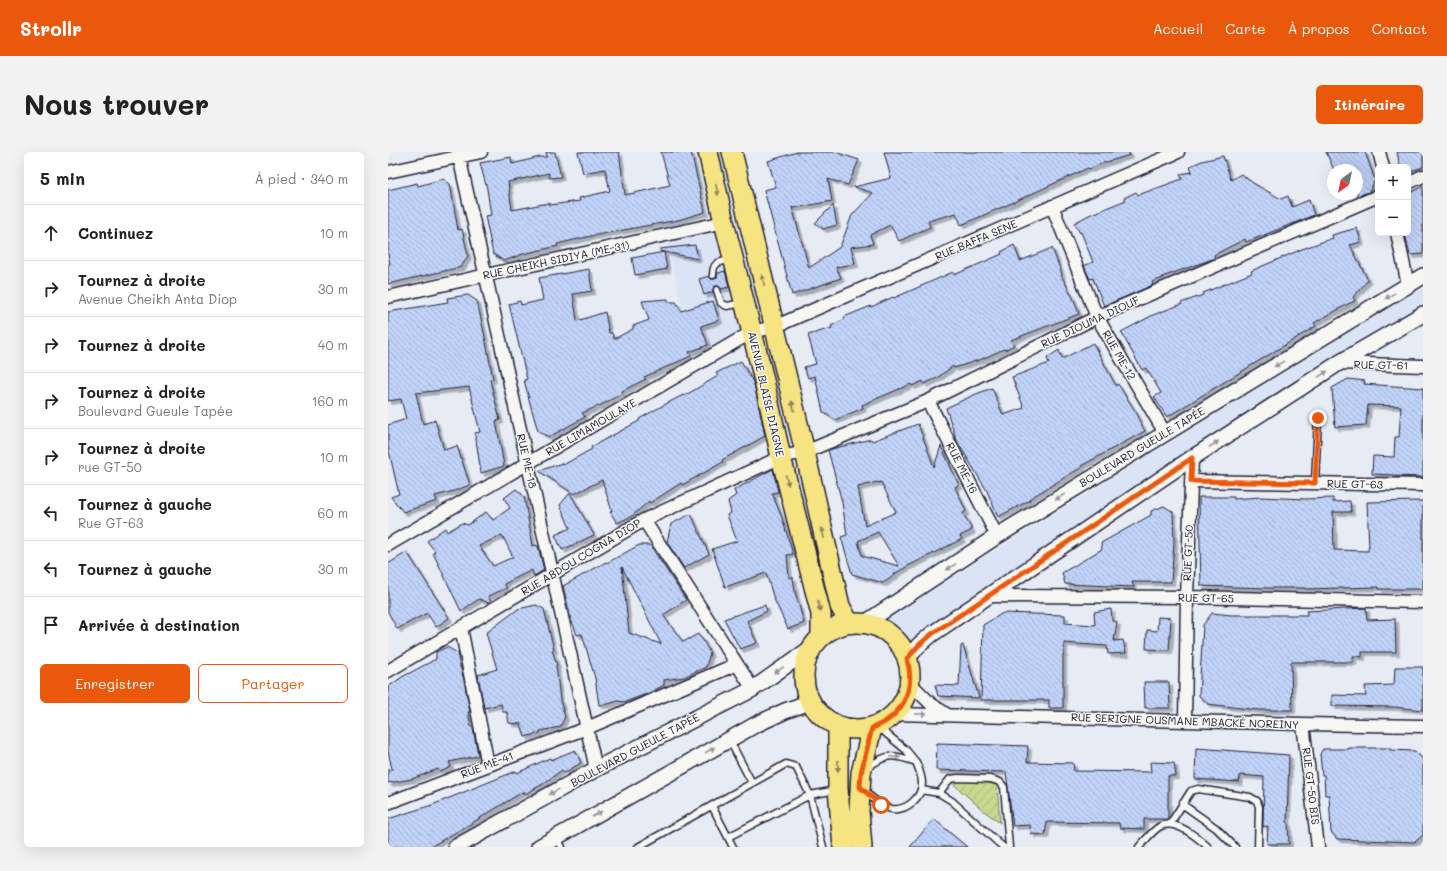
<!DOCTYPE html>
<html lang="fr">
<meta charset="utf-8">
<style>
body{margin:0;font-family:Mali,sans-serif;background:#f2f2f2;color:#222}
.controls{position:absolute;right:12px;top:12px;display:grid;overflow:hidden;border-radius:6px;box-shadow:0 4px 16px #0002}
.controls button{width:36px;height:36px;display:grid;place-items:center;padding:0;border:0;border-bottom:1px solid #e0e0e0;background:#fff;color:#222;font:20px sans-serif}
.compass{position:absolute;left:939px;top:12px;width:36px;height:36px;border-radius:50%;background:#fff;box-shadow:0 4px 16px #0002;rotate:213deg}
.stop{position:absolute;width:12px;height:12px;margin:-9px;border:3px solid #ea580c;border-radius:50%;background:#fff}
.stop.end{background:#ea580c;border-color:#fff;box-shadow:0 1px 4px #0008}
.list{margin:0;padding:0;list-style:none}
h2{display:flex;justify-content:space-between;align-items:center;height:52px;margin:0;padding:0 16px;font-size:17px}
h2 small{font-size:13px;font-weight:400;color:#767676}
.list li{display:grid;grid-template-columns:26px 1fr auto;gap:12px;align-items:center;box-sizing:border-box;height:56px;padding:0 16px;border-top:1px solid #e0e0e0}
.list b{display:block;font-size:15px;white-space:nowrap}
.list p{margin:0;font-size:13px;white-space:nowrap;color:#767676}
.list em{font-size:13px;font-style:normal;color:#767676}
.actions{display:flex;gap:8px;padding:12px 16px}
.actions a{flex:1;padding:9px 0;border:1px solid #ea580c;border-radius:6px;text-align:center;font-size:14px;color:#ea580c}
.actions .main{background:#ea580c;color:#fff}
.icon{flex:none;width:22px;height:22px;fill:none;stroke:currentColor;stroke-width:2;stroke-linecap:round;stroke-linejoin:round}
.map{position:relative;flex:none;width:1035px;height:695px;overflow:hidden;border-radius:6px}
header{display:flex;align-items:center;gap:24px;box-sizing:border-box;height:56px;padding:0 20px;background:#ea580c;color:#fff}
header strong{font-size:19px}
nav{display:flex;gap:22px;margin-inline-start:auto;font-size:14px}
.intro{display:flex;align-items:center;justify-content:space-between;box-sizing:border-box;height:96px;padding:0 24px}
h1{margin:0;font-size:28px}
.button{padding:10px 18px;border-radius:6px;background:#ea580c;color:#fff;font-size:14px;font-weight:700}
main{display:flex;gap:24px;padding:0 24px}
aside{flex:1;background:#fff;border-radius:6px;box-shadow:0 4px 16px #0002}
.map>svg:first-child{display:block}
.built{fill:#dbe4f5}
.garden{fill:url(#garden-furrows);stroke:#757d64}
.building{fill:url(#building-back-hatch);stroke:#22223b;fill-rule:evenodd;filter:url(#shadow)}
.lines{fill:none;stroke-linecap:round;stroke-linejoin:round}
.service-casing{stroke:#22223b;stroke-width:9}
.minor-casing{stroke:#22223b;stroke-width:15}
.tertiary-casing{stroke:#22223b;stroke-width:18}
.primary-casing{stroke:#22223b;stroke-width:22}
.service{stroke:#f6f6f2;stroke-width:6}
.minor{stroke:#f6f6f2;stroke-width:12}
.tertiary{stroke:#f6f6f2;stroke-width:15}
.primary{stroke:#f6e381;stroke-width:19}
.oneway{fill:#8c825e}
.oneway2{fill:#9797a0}
.route{stroke:#ea580c;stroke-width:5}
.labels{text-anchor:middle;stroke-width:3;stroke-linejoin:round;paint-order:stroke}
.street-label{font-size:11px;fill:#22223b;stroke:#f6f6f2}
</style>
<header>
<strong>Strollr</strong>
<nav><a>Accueil</a><a>Carte</a><a>À propos</a><a>Contact</a></nav>
</header>
<div class="intro"><h1>Nous trouver</h1><a class="button">Itinéraire</a></div>
<main>
<aside>
<h2>5 min<small>À pied · 340 m</small></h2>
<ul class="list">
<li><svg class="icon" aria-label="ahead" viewBox="0 0 24 24"><path d="M12 20V5M6 11l6-6 6 6"/></svg><div><b>Continuez</b></div><em>10 m</em></li>
<li><svg class="icon" aria-label="right" viewBox="0 0 24 24"><path d="M7 20v-9h11M14 6l5 5-5 5"/></svg><div><b>Tournez à droite</b><p>Avenue Cheikh Anta Diop</p></div><em>30 m</em></li>
<li><svg class="icon" aria-label="right" viewBox="0 0 24 24"><path d="M7 20v-9h11M14 6l5 5-5 5"/></svg><div><b>Tournez à droite</b></div><em>40 m</em></li>
<li><svg class="icon" aria-label="right" viewBox="0 0 24 24"><path d="M7 20v-9h11M14 6l5 5-5 5"/></svg><div><b>Tournez à droite</b><p>Boulevard Gueule Tapée</p></div><em>160 m</em></li>
<li><svg class="icon" aria-label="right" viewBox="0 0 24 24"><path d="M7 20v-9h11M14 6l5 5-5 5"/></svg><div><b>Tournez à droite</b><p>rue GT-50</p></div><em>10 m</em></li>
<li><svg class="icon" aria-label="left" viewBox="0 0 24 24"><path d="M17 20v-9H6M10 6l-5 5 5 5"/></svg><div><b>Tournez à gauche</b><p>Rue GT-63</p></div><em>60 m</em></li>
<li><svg class="icon" aria-label="left" viewBox="0 0 24 24"><path d="M17 20v-9H6M10 6l-5 5 5 5"/></svg><div><b>Tournez à gauche</b></div><em>30 m</em></li>
<li><svg class="icon" aria-label="arrive" viewBox="0 0 24 24"><path d="M6 21V4h12l-3 4 3 4H6"/></svg><div><b>Arrivée à destination</b></div></li>
</ul>
<div class="actions"><a class="main">Enregistrer</a><a>Partager</a></div>
</aside>
<div class="map">
<svg width="1035" height="695" viewBox="0 0 1035 695">
<defs>
<pattern id="garden-furrows" width="10" height="10" patternUnits="userSpaceOnUse"><rect width="10" height="10" fill="#c8d88d"/><path d="M-1 1l2-2M0 10L10 0M9 11l2-2" fill="none" stroke="#acb97b"/></pattern>
<pattern id="building-back-hatch" width="6" height="6" patternUnits="userSpaceOnUse"><rect width="6" height="6" fill="#c0d2f8"/><path d="M-1 5l2 2M0 0l6 6M5-1l2 2" fill="none" stroke="#a5b4d6"/></pattern>
<filter id="shadow"><feDropShadow dx="3.5" dy="3.5" stdDeviation="0" flood-color="#0004"/></filter>
</defs>
<rect width="100%" height="100%" fill="#e6ebf4"/>
<filter id="ink" filterUnits="userSpaceOnUse"><feTurbulence type="fractalNoise" baseFrequency=".025" numOctaves="2"/><feDisplacementMap in="SourceGraphic" scale="8" xChannelSelector="R" yChannelSelector="G"/><feConvolveMatrix kernelMatrix="1 2 1 2 8 2 1 2 1" color-interpolation-filters="sRGB"/></filter>
<g filter="url(#ink)">
<path class="built" d="M334,75L358,178L306,206L279,89Z
M1035,134V159L951,211L519,492L499,465Z"/>
<path class="garden" d="M580,627L609,633L612,671L596,659L563,630Z"/>
<path class="building" d="M158,0H167L173,25L161,26V21L120,30L124,58L161,51L162,53L192,49L191,46L222,39L217,17L195,21L190,0H231L237,43L282,33L273,0H303L317,60L290,68L203,84L169,92L170,94L135,102L116,109L105,102L97,64L103,63L99,37L92,11L123,5L124,12L152,5H159Z
M409,0H447L471,8L460,33L440,27L444,49L406,56L404,55L421,116L452,95L464,63L485,41L466,35L503,26L496,0H741L742,3L715,11L701,17L700,16L626,50L573,73L568,61L540,69L542,75L511,89L502,73L482,83L485,92L463,95L467,112L448,115L453,126L404,143L376,38L388,35L380,9Z
M938,0H977L987,28L981,40L969,44V18H946Z
M1009,0H1035V15L1020,20V15H1012Z
M835,4L843,28L853,22L865,31L893,47L900,44L904,55L921,48L926,63L866,87L858,90L857,87L826,103L827,106L774,125L775,126L764,130L765,133L716,154L705,126L702,127L696,114L705,110L693,80L692,81L686,71L701,63L738,48L736,46L748,40L750,43L794,27L792,22L804,20L802,14L814,9Z
M55,27L62,32L70,78L74,77L80,104L73,115L0,132V113L2,112L0,102V38L29,31L30,34Z
M1035,34V102L1022,103L1017,81H1020V42Z
M445,53L449,73L435,77L427,71Z
M969,76L973,90L962,93L980,128L965,145L967,149L960,152L926,171L928,174L779,265L766,245L773,241L758,216L754,218L733,180L765,163L794,152L793,151L815,143V141L864,121L863,119L914,97L945,86L944,83Z
M307,93L310,107L272,99V97Z
M626,93L632,109L664,96L674,122L673,123L686,148L691,162L623,188L626,193L617,198L616,197L594,207L566,216L565,214L549,226L536,232L535,229L524,234L523,232L474,253L475,256L447,268L435,260L427,224L420,226L416,215L428,212L420,183L444,176L443,174L457,167L456,165L483,154V155L505,145L506,146L565,120L566,123L614,102L613,100Z
M276,100L279,117L247,123L244,106Z
M201,117L204,139L185,142L189,169L217,160L221,181H224L226,187L245,177V174L261,168L254,149L280,147V150H288L293,159L325,149L331,168L313,174L320,193L301,200L303,204L256,225L258,227L234,239L235,241L215,252L194,261L197,265L161,285L150,279L143,255L136,228L139,227L121,152L132,149L133,153L155,148L151,126Z
M337,119L341,135L333,137L330,134H327L325,137V140L316,143L311,127L321,124L323,127H327L329,125L330,121Z
M80,143L89,149L97,185L105,227L102,228L112,268L108,269L116,314L93,321L87,281L92,280L81,235L28,241L35,272L47,268L56,298L69,294L82,333L66,339L47,344L49,349L15,360L3,345L11,342L0,295V273L18,267L13,247L0,249V160L60,150L59,146Z
M705,191L728,234L730,232L751,265L750,266L757,279L693,314L694,315L641,347L642,348L610,365L599,339L569,289L558,256L588,242L604,236L615,263L636,256L624,225L661,211L659,206L671,198L674,207Z
M353,209L366,232L377,284L334,308L335,310L323,317L294,333L293,331L262,351L261,349L244,364L229,371L222,360L224,359L214,328L186,342L151,319L174,311L175,313L204,297L203,295L251,269V267L274,254L295,243L296,244L330,224L328,221Z
M960,227L977,229L976,232L1035,236V325L1006,324V323L984,322L985,304L1006,305L1007,285H1011L1013,254L980,253L978,273L947,275L944,236Z
M530,272L546,315L553,294L571,333L567,335L578,359L575,361L584,378L572,384L574,387L520,414L506,422L507,423L495,431L464,422L453,385L459,383L454,350L440,298L483,287L484,289ZM489,330L490,331L493,330L508,360L477,374L470,335ZM490,380L511,414L474,404L470,389Z
M385,317L390,340L384,341L394,366L405,402L399,403L401,426L405,425L407,440L416,471L400,477L386,447L378,421L337,435L324,397L349,389L339,363L343,361L340,349L348,343L346,338Z
M128,337L136,344L145,394L148,393L150,394L156,418L146,424L144,418L116,432L119,436L100,444L103,450L101,451L91,447L73,459L45,401L47,399L39,389L57,376L59,380L74,371L80,373L98,360L105,368L122,356L116,346ZM114,383L125,405L105,414L91,394Z
M182,341L206,383L174,398L167,383L182,376L172,353Z
M811,345H846V347L872,345L917,347L945,346V350L962,349L963,360H945L946,398L980,399V395H981L979,350L1035,349V437H991V435L917,437V436H879L813,434Z
M776,354L785,360L786,392L783,430H744L746,435L677,432L674,421L714,397L713,391L763,363V359Z
M303,362L321,402L296,416L279,390L283,372Z
M251,393H262L298,448L275,463L295,490L310,482L315,488L322,501L318,515L309,519L296,525L276,528V533L261,541L237,550L230,549L220,552L211,553L207,526L194,482L189,483L183,467L175,434L218,410L219,411ZM234,415L273,492L241,481Z
M19,400L61,466L48,475L39,461L9,477L0,460V412Z
M148,453L156,457L166,498H164L169,513H168L172,548L177,565L172,575L152,579V581L137,585L133,572L121,571L119,560H115L113,552L96,556L90,523L109,517L98,481L130,457Z
M377,453L379,459L359,469L369,491L352,497L336,467Z
M978,456L979,468L1007,467L1008,500H974V505L965,504V510H903L904,558H870L820,552L811,544L815,473L824,461L843,463H919V459Z
M723,457L724,469L729,470L726,489L735,488L738,501L720,502L719,494L676,491V502H675V556H661V548H593L595,473L615,461L677,463V471L707,473L706,460Z
M770,465L783,466L781,498L758,497L759,478L769,479Z
M575,493L591,546L550,544L547,533L571,534L573,494Z
M59,495L71,502L70,507L76,528L82,560H80L83,574L85,577L90,602L89,604L61,610L63,615L52,620L50,617L24,627L0,631V618L4,617L0,599V535L14,525L48,507V500Z
M1007,515H1035V558L1006,555L944,554V543L978,544L977,534L1006,533Z
M756,530H781L782,556H757Z
M549,591L640,594L639,610L685,611L686,619L763,620L762,610L786,611L788,624H780V667H756V677L732,676L731,671L659,670L657,683L643,682L642,673L625,674L618,620L548,618Z
M808,596L901,603L899,670L900,671L901,692H879L880,674L875,675L876,625L852,623L851,630L807,627Z
M961,596H1002V598L1027,599L1035,607V683L1027,690L949,687L943,680L941,643H937L936,623H934L932,602L935,597H961Z
M187,598L193,611L176,621L174,618L155,632L137,642L136,639L84,671L42,695H0V667L44,653L128,619L129,621L155,609L162,606L163,608Z
M546,667L579,695H522Z"/>
<g class="lines">
<g class="service-casing">
<path id="service" d="M325,123C325,109 332,110 344,108
M329,138L333,151L339,154L355,151
M927,331L930,266
M489,574L518,598L527,609
M342,589L364,631
M475,638C483,645 493,655 504,657C518,659 534,646 534,631C534,624 531,617 528,610C505,602 499,601 479,616
M533,638L551,641L564,649L615,695
M551,641L562,627L570,626L603,627L612,630L616,635L621,695
M794,652L828,676L847,695
M324,654L345,695
M782,672L803,639L810,637L862,645L869,649L871,655L870,695
M168,685L174,695
M340,685L422,643L435,695
M250,695L398,612L408,615L422,643L448,638
M751,695C757,689 764,679 771,675C786,666 809,685 820,695"/>
</g>
<g class="minor-casing">
<path id="minor" d="M70,0L208,617
M991,0L995,15
M0,20L93,0
M1020,31L1035,24
M664,54L709,165L777,281
M1009,81L1020,133
M0,145L336,70
M951,211L1035,214
M540,249L609,384
M803,329L1035,333
M256,368L365,537
M0,393L364,180L386,175L790,0
M601,444L799,445L1035,450
M73,476L100,613
M0,519L256,368L393,305L417,300L540,249L709,165L990,44
M522,531L543,552L558,562
M507,562L915,572L1035,574
M797,568L799,445L804,306
M915,572L930,695
M0,651L199,576L349,512"/>
</g>
<g class="tertiary-casing">
<path id="tertiary" d="M477,471L609,384L1035,124
M519,507L530,494L544,482L804,306L951,211L1035,162
M68,695L208,617L365,537L423,496
M151,695L367,573L397,559L422,550"/>
</g>
<g class="primary-casing">
<path id="primary" d="M320,0L336,70L375,224L393,305L433,462V484
M344,0L417,300L452,454L461,471
M416 524a53 53 0 1 1 106 0a53 53 0 1 1-106 0Z
M450,575V637L455,695
M474,695L471,659L473,621L484,576"/>
</g>
<use href="#service" class="service"/>
<use href="#minor" class="minor"/>
<use href="#tertiary" class="tertiary"/>
<use href="#primary" class="primary"/>
</g>
<defs><path id="oneway-solid" d="M-6-.8H1V-3.2L6.5 0L1 3.2V.8H-6Z"/></defs>
<g class="oneway">
<use href="#oneway-solid" transform="translate(329 38) rotate(77)"/>
<use href="#oneway-solid" transform="translate(375 128) rotate(-103)"/>
<use href="#oneway-solid" transform="translate(405 254) rotate(-104)"/>
<use href="#oneway-solid" transform="translate(399 328) rotate(75)"/>
<use href="#oneway-solid" transform="translate(435 381) rotate(-102)"/>
<use href="#oneway-solid" transform="translate(431 454) rotate(77)"/>
<use href="#oneway-solid" transform="translate(450 614) rotate(91)"/>
</g>
<g class="oneway2">
<use href="#oneway-solid" transform="translate(1002 144) rotate(149)"/>
<use href="#oneway-solid" transform="translate(891 212) rotate(149)"/>
<use href="#oneway-solid" transform="translate(935 222) rotate(-33)"/>
<use href="#oneway-solid" transform="translate(826 292) rotate(-33)"/>
<use href="#oneway-solid" transform="translate(672 345) rotate(148)"/>
<use href="#oneway-solid" transform="translate(563 415) rotate(147)"/>
<use href="#oneway-solid" transform="translate(391 518) rotate(145)"/>
<use href="#oneway-solid" transform="translate(533 562) rotate(1)"/>
<use href="#oneway-solid" transform="translate(322 598) rotate(-30)"/>
<use href="#oneway-solid" transform="translate(507 605) rotate(3)"/>
<use href="#oneway-solid" transform="translate(166 640) rotate(151)"/>
<use href="#oneway-solid" transform="translate(209 662) rotate(-30)"/>
</g>
</g>
<g class="lines" filter="url(#ink)">
<path class="route" d="M493,653L472,635L473,621L484,576C514,565 528,538 519,507L530,494L544,482L804,306L803,329L927,331L930,266"/>
</g>
<g class="labels">
<g class="street-label">
<text transform="translate(588 88) rotate(-23)" y="4">RUE BAFFA SENE</text>
<text transform="translate(168 108) rotate(-12)" y="4">RUE CHEIKH SIDIYA (ME-31)</text>
<text transform="translate(702 170) rotate(-25)" y="4">RUE DIOUMA DIOUF</text>
<text transform="translate(731 203) rotate(60)" y="4">RUE ME-12</text>
<text transform="translate(993 213) rotate(1)" y="4">RUE GT-61</text>
<text transform="translate(378 242) rotate(77)" y="4">AVENUE BLAISE DIAGNE</text>
<text transform="translate(203 275) rotate(-30)" y="4">RUE LIMAMOULAYE</text>
<text transform="translate(754 295) rotate(-31)" y="4">BOULEVARD GUEULE TAPÉE</text>
<text transform="translate(139 309) rotate(77)" y="4">RUE ME-18</text>
<text transform="translate(574 316) rotate(63)" y="4">RUE ME-16</text>
<text transform="translate(967 332) rotate(1)" y="4">RUE GT-63</text>
<text transform="translate(800 401) rotate(-88)" y="4">RUE GT-50</text>
<text transform="translate(193 405) rotate(-31)" y="4">RUE ABDOU COGNA DIOP</text>
<text transform="translate(818 446) rotate(1)" y="4">RUE GT-65</text>
<text transform="translate(797 569) rotate(2)" y="4">RUE SERIGNE OUSMANE MBACKÉ NOREINY</text>
<text transform="translate(247 598) rotate(-28)" y="4">BOULEVARD GUEULE TAPÉE</text>
<text transform="translate(99 613) rotate(-21)" y="4">RUE ME-41</text>
<text transform="translate(923 634) rotate(83)" y="4">RUE GT-50 BIS</text>
</g>
</g>
</svg>
<div class="controls">
<button>+</button>
<button>−</button>
</div>
<svg class="compass" viewBox="-18 -18 36 36"><path d="M0-13l5 13h-10z" fill="#e53935"/><path d="M0 13l5-13h-10z" fill="#767676"/></svg>
<div class="stop" style="left:493px;top:653px"></div>
<div class="stop end" style="left:930px;top:266px"></div>
</div>
</main>
